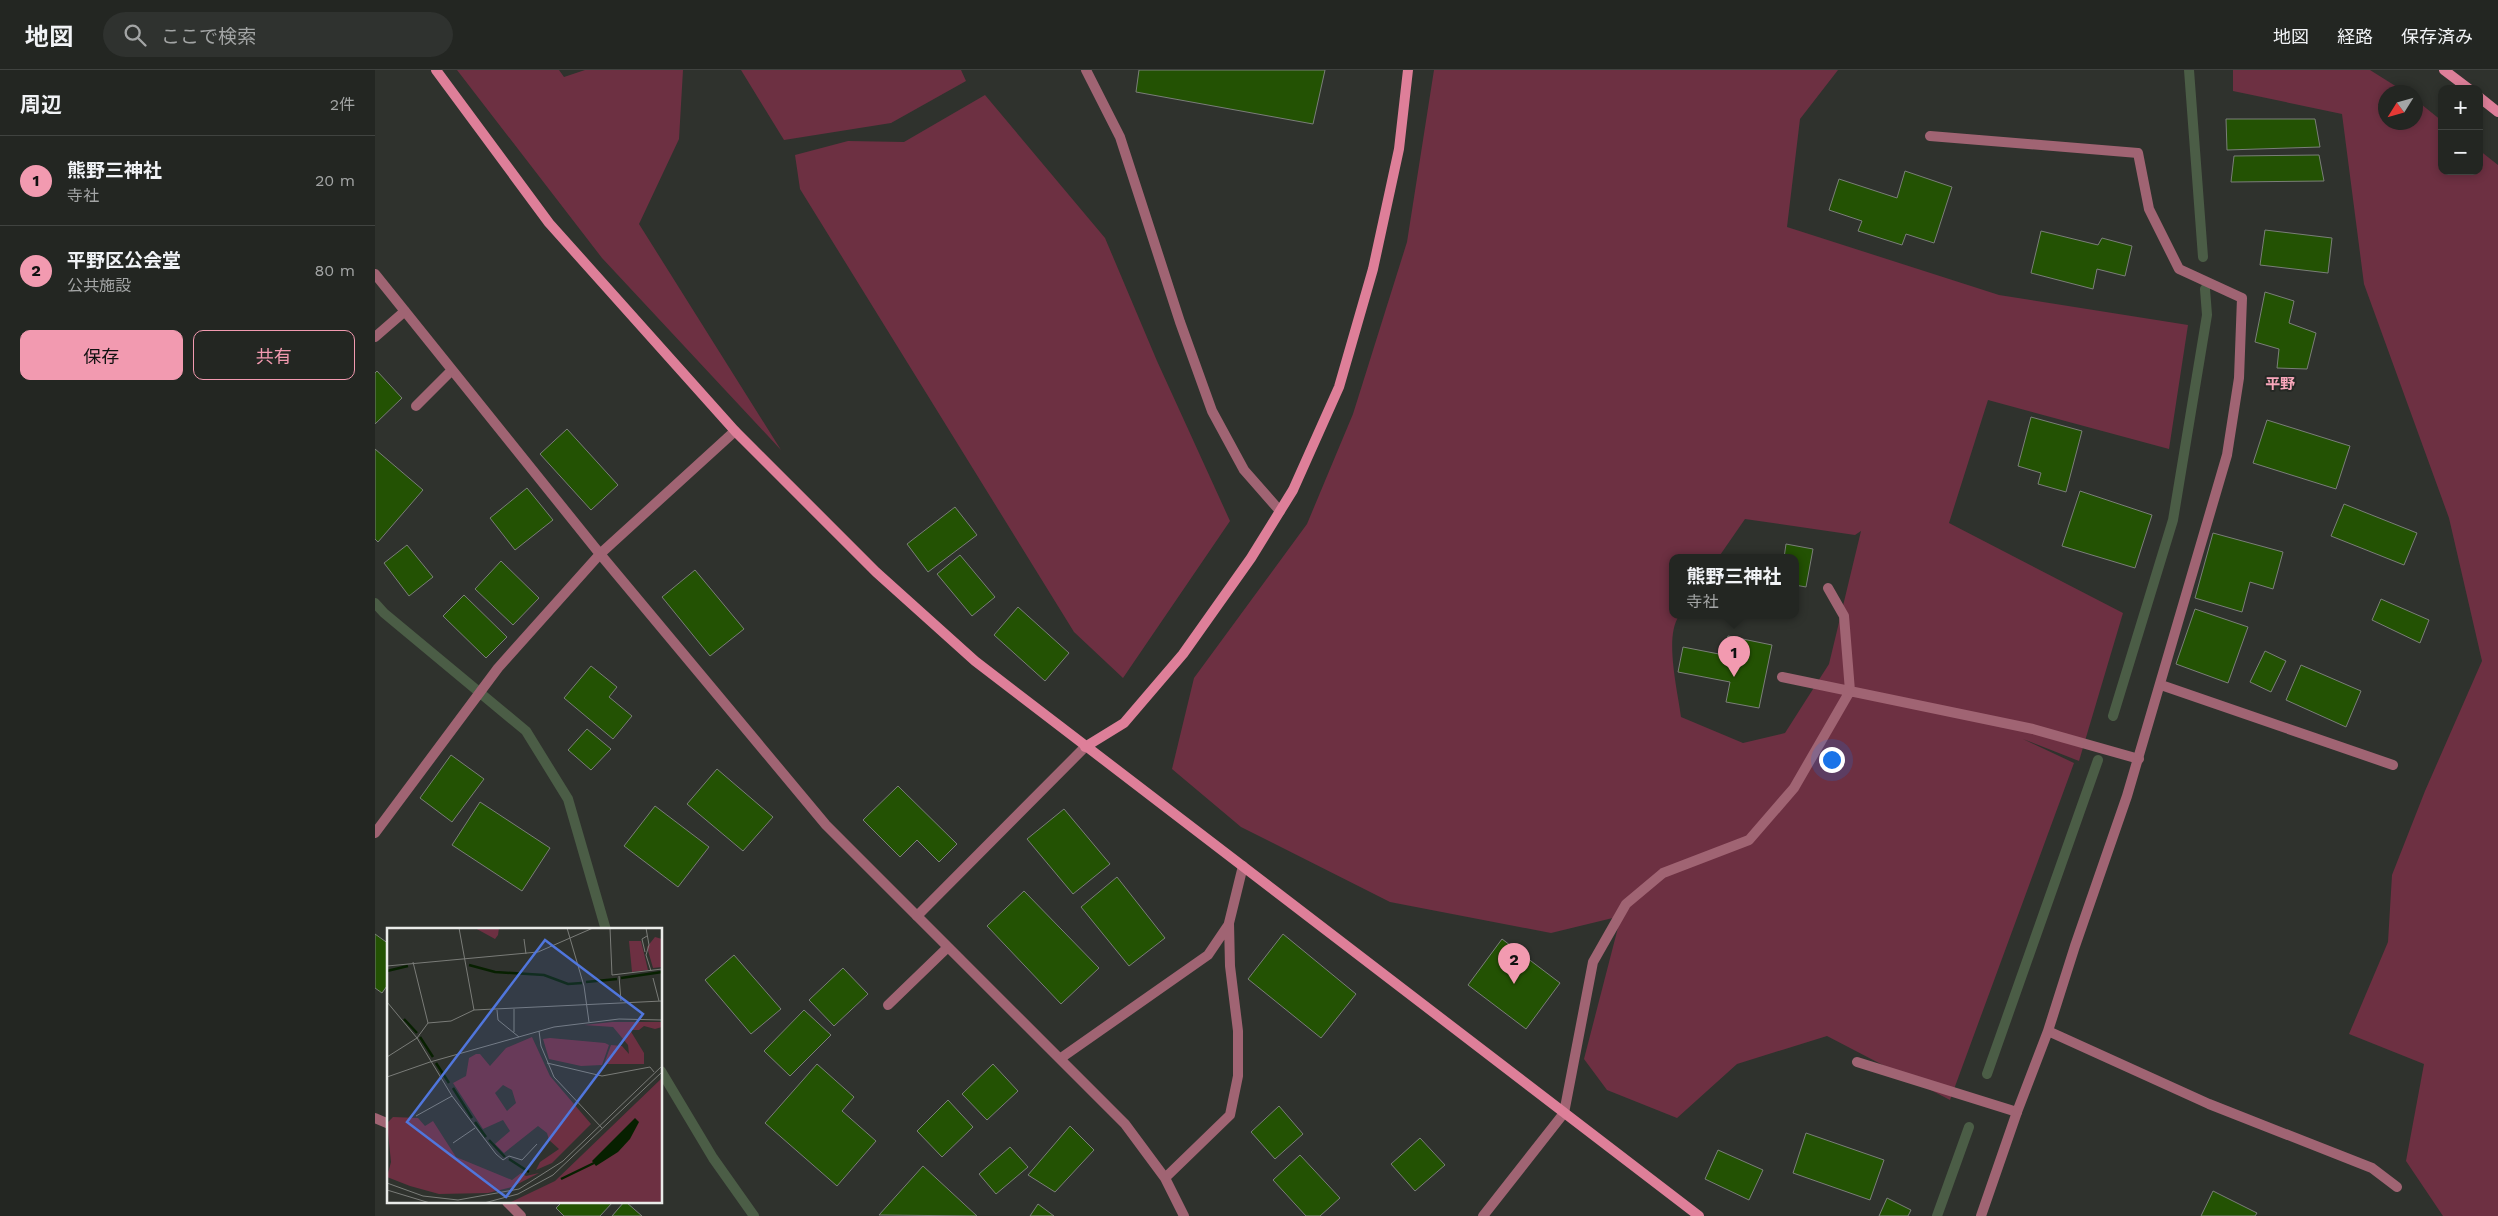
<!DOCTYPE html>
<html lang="ja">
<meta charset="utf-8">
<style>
body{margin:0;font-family:"Work Sans","Noto Sans JP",sans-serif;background:#2f322f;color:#f1f3f6}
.controls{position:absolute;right:15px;top:15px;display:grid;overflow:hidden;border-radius:10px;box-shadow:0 2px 8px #0003}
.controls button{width:45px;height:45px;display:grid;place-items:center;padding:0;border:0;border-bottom:1px solid #404340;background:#232622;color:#f1f3f6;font:25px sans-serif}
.compass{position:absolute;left:2003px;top:15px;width:45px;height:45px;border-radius:50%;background:#232622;box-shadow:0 2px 8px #0003;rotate:233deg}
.you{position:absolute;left:1456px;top:689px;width:18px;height:18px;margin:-12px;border:4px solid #fff;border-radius:50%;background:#1a73e8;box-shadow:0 0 0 8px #1a73e833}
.badge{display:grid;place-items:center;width:32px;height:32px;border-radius:50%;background:#f29ab0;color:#111;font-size:16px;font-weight:700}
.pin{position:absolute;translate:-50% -41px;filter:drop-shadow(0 1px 2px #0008)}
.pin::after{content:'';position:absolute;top:26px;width:18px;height:15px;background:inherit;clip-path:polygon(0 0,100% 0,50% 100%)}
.popup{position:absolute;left:1294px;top:484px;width:130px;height:65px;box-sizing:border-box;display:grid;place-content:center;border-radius:10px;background:#232622;filter:drop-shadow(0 1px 4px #0005);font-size:16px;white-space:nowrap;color:#a3a5a5}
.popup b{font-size:19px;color:#f1f3f6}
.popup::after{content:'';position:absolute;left:50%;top:100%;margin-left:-10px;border:10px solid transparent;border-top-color:#232622}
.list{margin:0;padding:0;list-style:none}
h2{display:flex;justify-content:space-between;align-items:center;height:65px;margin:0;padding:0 20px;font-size:21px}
h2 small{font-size:16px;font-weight:400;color:#a3a5a5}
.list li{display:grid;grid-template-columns:32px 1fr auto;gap:15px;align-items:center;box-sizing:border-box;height:90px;padding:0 20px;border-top:1px solid #404340}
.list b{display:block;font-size:19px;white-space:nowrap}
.list p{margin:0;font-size:16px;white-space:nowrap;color:#a3a5a5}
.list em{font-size:16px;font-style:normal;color:#a3a5a5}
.actions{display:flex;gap:10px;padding:15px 20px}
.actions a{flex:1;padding:11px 0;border:1px solid #f29ab0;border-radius:10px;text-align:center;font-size:18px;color:#f29ab0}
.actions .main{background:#f29ab0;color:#111}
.icon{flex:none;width:28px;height:28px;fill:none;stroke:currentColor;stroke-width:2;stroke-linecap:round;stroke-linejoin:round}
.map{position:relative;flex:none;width:2123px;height:1146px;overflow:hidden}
header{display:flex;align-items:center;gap:30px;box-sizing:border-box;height:70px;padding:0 25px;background:#232622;border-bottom:1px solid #404340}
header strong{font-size:24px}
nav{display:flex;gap:28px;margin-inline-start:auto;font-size:18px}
.search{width:350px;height:45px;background:#2f322f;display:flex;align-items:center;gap:12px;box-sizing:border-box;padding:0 18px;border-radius:28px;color:#a3a5a5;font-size:19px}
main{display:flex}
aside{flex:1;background:#232622}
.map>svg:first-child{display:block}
.green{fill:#6d3042;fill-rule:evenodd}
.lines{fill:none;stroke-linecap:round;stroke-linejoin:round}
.stream{stroke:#4b5d46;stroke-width:10}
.building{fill:#235203;stroke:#7a7e79}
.lane{stroke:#a06473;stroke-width:10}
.street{stroke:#a06473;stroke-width:10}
.secondary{stroke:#de7f99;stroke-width:10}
.labels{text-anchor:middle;stroke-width:4;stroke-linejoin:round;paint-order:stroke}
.quarter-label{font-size:15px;font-weight:bold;fill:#f9a7bb;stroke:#252824}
.inset-river{fill:none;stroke:#072000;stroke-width:2.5}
.inset-road{fill:none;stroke:#7a7c78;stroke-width:1}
.view{fill:#5076dc;fill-opacity:0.15;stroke:#5076dc;stroke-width:2.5}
.inset-edge{fill:none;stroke:#eaece9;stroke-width:2.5}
</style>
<header>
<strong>地図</strong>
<div class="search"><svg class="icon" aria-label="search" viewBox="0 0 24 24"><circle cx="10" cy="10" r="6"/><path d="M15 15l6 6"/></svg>ここで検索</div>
<nav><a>地図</a><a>経路</a><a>保存済み</a></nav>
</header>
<main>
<aside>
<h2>周辺<small>2件</small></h2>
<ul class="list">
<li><span class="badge">1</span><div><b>熊野三神社</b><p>寺社</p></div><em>20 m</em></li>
<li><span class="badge">2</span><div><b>平野区公会堂</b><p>公共施設</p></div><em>80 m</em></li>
</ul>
<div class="actions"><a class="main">保存</a><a>共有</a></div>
</aside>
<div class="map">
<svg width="2123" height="1146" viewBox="0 0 2123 1146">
<rect width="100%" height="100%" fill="#2f322d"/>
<path class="green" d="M82,0H184L189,7L210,0H308L304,69L264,154L406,380L227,188Z
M366,0H586L591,11L516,53L409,70Z
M1059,0H1463L1425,49L1412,157L1624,225L1813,255L1794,379L1613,330L1574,453L1748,543L1704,691L1648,669L1699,693L1575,1030L1452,966L1362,994L1302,1048L1232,1020L1209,989L1246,846L1176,863L1015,832L866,757L797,699L819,608L932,454L978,344L1032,172ZM1370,449L1480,465L1486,461L1454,594L1410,663L1368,673L1306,647C1303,622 1289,567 1304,546H1298V488H1343Z
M1858,0H1995L2030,22H2010V52H2040L2041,30L2067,51V101H2104V80L2123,95V1146H2068L2031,1091L2049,994L1974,964L2013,872L2017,805L2050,721L2107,591L2074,448L1989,214L1967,44L1858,21Z
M610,25L730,168L782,291L855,451L748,608L699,562L425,119L420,85L473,71L529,72Z"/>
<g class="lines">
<path class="stream" d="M1814,0L1828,187
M0,533L9,543L151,661L193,729L231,860
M1738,646L1798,450L1832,245L1830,219
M286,1001L338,1088L379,1146
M1612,1004L1723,690
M1562,1146L1594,1057"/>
</g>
<path class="building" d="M764,0H950L938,54L761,22Z
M1851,49H1940L1945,77L1852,80Z
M1944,85L1949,111L1856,112L1859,86Z
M1530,101L1577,117L1559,173L1531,164L1527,175L1483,161L1487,151L1454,140L1464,109L1522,128Z
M1890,160L1957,168L1953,203L1885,195Z
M1666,161L1723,175L1727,168L1757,176L1750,206L1722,199L1718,219L1656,203Z
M1890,222L1919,231L1914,253L1941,263L1932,299L1902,298L1904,279L1880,272Z
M2,301L27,328L0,354V303Z
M1656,347L1707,361L1691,422L1663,414L1666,403L1643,396Z
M1892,350L1975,376L1961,419L1878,393Z
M192,359L243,415L216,440L165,384Z
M0,379L48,420L3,472L0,469Z
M152,418L178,450L140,480L115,448Z
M1705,421L1777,445L1760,498L1687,476Z
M1969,434L2042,463L2029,495L1956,466Z
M580,437L602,465L553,502L532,474Z
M1838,463L1908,482L1898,519L1875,512L1867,542L1820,528Z
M1411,474L1438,479L1431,517L1420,515V488H1409Z
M32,475L58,507L34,526L9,493Z
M585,485L620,527L597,546L562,504Z
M126,491L164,528L138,555L100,519Z
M320,500L369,559L335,586L287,527Z
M89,525L132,567L111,588L68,546Z
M2006,529L2054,550L2045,573L1997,550Z
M643,537L694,583L670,611L619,565Z
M1820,539L1873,557L1853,613L1801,594Z
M1353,566L1397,575L1384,638L1351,632L1355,612L1303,602L1308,577L1349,585Z
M1890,581L1911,591L1896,622L1875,612Z
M1926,595L1986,621L1971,657L1911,630Z
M216,596L242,617L234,627L257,646L238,669L189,628Z
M212,659L236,679L216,700L193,680Z
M76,685L109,709L77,752L45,728Z
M342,699L398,747L368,781L312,734Z
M523,716L582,774L564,792L542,770L525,787L488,750Z
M105,732L175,778L147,821L77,775Z
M280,736L334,777L303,817L249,776Z
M689,739L735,794L698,824L652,769Z
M742,807L790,868L754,896L706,837Z
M649,821L724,898L686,934L612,856Z
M0,864L14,874V913L7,923L0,918Z
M908,864L981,924L946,968L873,909Z
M1127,869L1185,913L1151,959L1093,915Z
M359,885L406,939L376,964L330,910Z
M468,898L493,924L459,956L434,930Z
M429,940L456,965L415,1006L389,981Z
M442,994L479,1027L467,1041L501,1071L462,1116L390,1053Z
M618,994L643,1021L612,1050L587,1024Z
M573,1030L598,1057L567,1087L542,1061Z
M904,1036L928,1064L900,1089L876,1062Z
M695,1056L719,1080L680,1122L653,1105Z
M1431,1063L1509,1090L1495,1130L1418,1103Z
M1045,1068L1070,1095L1040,1121L1016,1094Z
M635,1077L653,1097L621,1124L604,1104Z
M1343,1080L1388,1100L1374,1130L1330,1109Z
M925,1085L965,1128L945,1146H931L898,1110Z
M548,1096L602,1146L504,1145Z
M1838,1121L1882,1143L1880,1146H1826Z
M1512,1128L1536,1140L1533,1146H1504Z
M187,1132H238L225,1146H189L181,1138Z
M249,1132H251L267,1146H237Z
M663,1134L679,1146H655Z"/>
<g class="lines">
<path class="lane" d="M1407,607L1658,659L1764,689
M542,846L710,677
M1482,992L1642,1042
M1108,1146L1189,1043L1218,892L1251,834L1288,803L1374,770L1419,718L1475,621L1469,546L1453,518"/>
<path class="street" d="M711,0L745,67L805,252L837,341L869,400L905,441
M1555,66L1763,83L1774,139L1804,199L1867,228L1864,308L1852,385L1752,726L1700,876L1673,961L1642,1042L1606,1146
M0,204L225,484L451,755L750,1054L790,1108L809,1146
M0,267L30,241
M41,336L77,300
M1786,615L2018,695
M0,763L123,598L225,484L360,361
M513,935L573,877
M1673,961L1834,1034L1997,1098L2022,1117
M686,988L833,885L854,854
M0,1048L14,1054
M790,1108L855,1045L863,1006V961L855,896L854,853L868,796
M132,1132L146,1146"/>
<path class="secondary" d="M61,0L174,153L360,361L501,502L600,591L1324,1146
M2069,0L2094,19
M2104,27L2123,42
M710,677L749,653L808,584L876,488L918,420L964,317L998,199L1024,79L1033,0"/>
</g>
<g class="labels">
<g class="quarter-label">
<text x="1905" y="319">平野</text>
</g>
</g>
<g transform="translate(12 858)">
<rect width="275" height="275" fill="#2f322d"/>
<path d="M88,0H112L111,7L108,11ZM268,9L275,11V39L266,40L260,19ZM242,13H254L261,42L245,44ZM225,94H275V99L268,101L257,98L252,102H243L257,125V136H217L224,117L235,118L242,126L241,117L226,99L197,97ZM145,109L163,148L204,196L165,235L149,242L153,234L172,221L162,212L160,205L151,198L117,225L108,216L123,203L116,192L96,201L66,155L79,148L82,130L89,126H93L103,138L119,120ZM116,157L125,162L129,175L120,183L108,165ZM163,110L218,115L222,117L215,137L194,138L162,131L156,111ZM275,150V275H122L168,253ZM6,189L31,190L38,198L46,193L69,229L125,252L134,245L139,248L152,245L125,259L101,265L52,266L23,258L0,249L4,234L0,195Z" fill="#6d3042" fill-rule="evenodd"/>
<path d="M248,190L252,194L243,211L231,224L209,238L205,233Z" fill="#072000"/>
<path class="inset-river" d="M82,37L108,44L157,47L181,56L195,55M0,43L21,38M234,50L275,44M199,54L230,51M17,91L30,105M33,109L46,129M49,135L62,155M66,160L85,190M88,194L99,209M102,212L118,229M122,231L142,244M174,251L207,235"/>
<path class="inset-road" d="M72,0L87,82M180,0L197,58L202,94M223,0L225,47L275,41M259,0L262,17L259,27L264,43M137,11L139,26M258,24L255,11L260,8M26,34L41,95M0,38L151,24L206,0M232,48L234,73M266,50L272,73M0,74L30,110L65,168L109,226L116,232L122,228L135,232L150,216M127,81V104M110,82L111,92L132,109M152,103L154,118L167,149L215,200M0,129L30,110L41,95L64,93L87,82L275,73M160,135L215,148L263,139L267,144M0,149L43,134L167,99L232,91L275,92M29,188L65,168M66,215L88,200M0,255L36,268L71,272L132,261L176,233L275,138M0,262L43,275M97,275L131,266L166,247L275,144"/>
<path class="view" d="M158,12L256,86L119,269L20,194Z"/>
<rect width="275" height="275" class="inset-edge"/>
</g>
</svg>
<div class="controls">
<button>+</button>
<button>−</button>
</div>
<svg class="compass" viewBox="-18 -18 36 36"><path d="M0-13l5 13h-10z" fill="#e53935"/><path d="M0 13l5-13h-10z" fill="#a3a5a5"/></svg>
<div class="you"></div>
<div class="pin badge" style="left:1359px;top:607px">1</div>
<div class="popup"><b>熊野三神社</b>寺社</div>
<div class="pin badge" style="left:1139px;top:914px">2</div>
</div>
</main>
